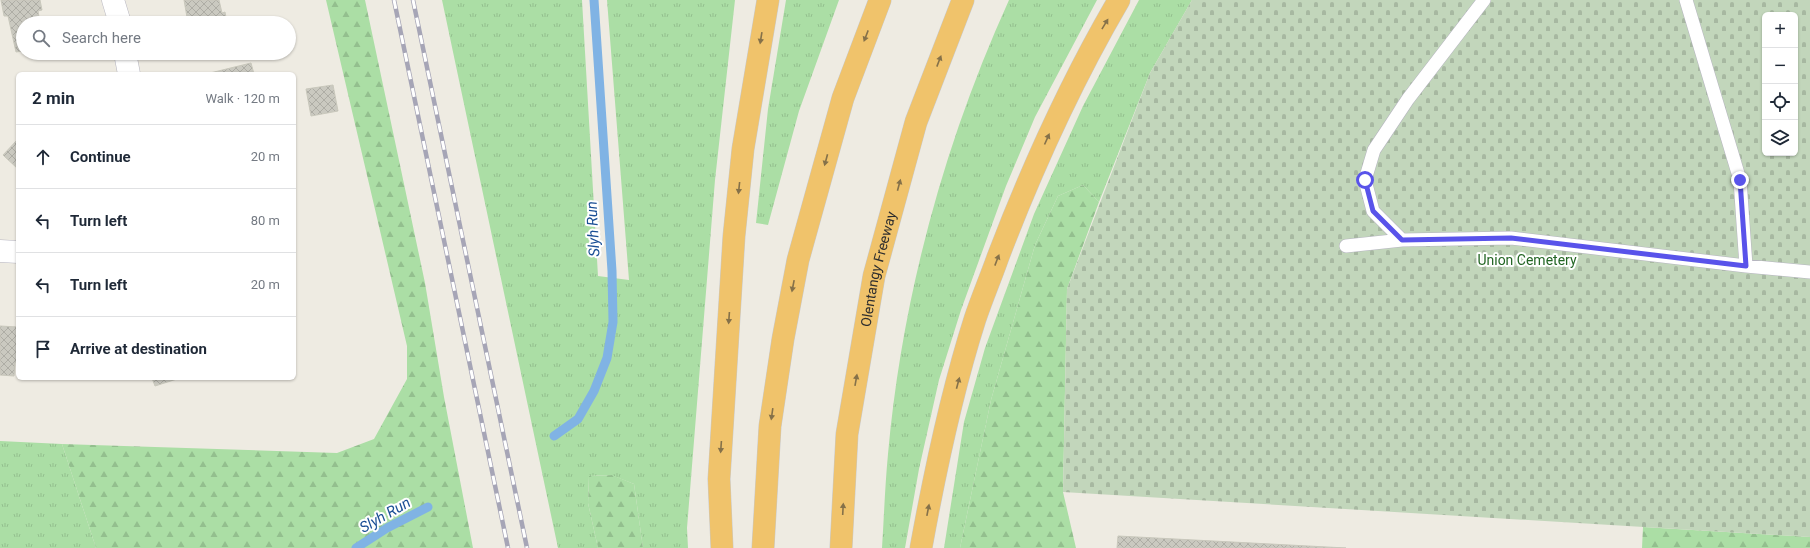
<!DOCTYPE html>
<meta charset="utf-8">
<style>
body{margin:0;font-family:Roboto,sans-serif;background:#f2f2f3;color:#1f2937}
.controls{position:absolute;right:12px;top:12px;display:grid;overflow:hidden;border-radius:6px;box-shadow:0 1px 3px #0004}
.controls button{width:36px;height:36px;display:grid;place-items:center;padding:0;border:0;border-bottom:1px solid #e0e1e3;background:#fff;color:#1f2937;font:20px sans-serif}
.stop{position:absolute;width:12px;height:12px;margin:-9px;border:3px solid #5953ea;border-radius:50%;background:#fff}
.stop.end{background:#5953ea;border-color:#fff;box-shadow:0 1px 4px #0008}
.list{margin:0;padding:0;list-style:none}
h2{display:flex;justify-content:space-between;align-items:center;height:52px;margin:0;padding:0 16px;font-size:17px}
h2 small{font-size:13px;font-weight:400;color:#747a83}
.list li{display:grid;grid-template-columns:26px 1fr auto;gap:12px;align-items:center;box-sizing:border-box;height:64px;padding:0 16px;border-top:1px solid #e0e1e3}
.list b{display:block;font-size:15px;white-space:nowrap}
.list em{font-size:13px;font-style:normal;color:#747a83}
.icon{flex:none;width:22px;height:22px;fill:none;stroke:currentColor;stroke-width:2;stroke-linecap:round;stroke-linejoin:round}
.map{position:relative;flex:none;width:1810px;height:548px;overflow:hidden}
.search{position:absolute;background:#fff;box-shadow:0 1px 3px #0004;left:16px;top:16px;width:280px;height:44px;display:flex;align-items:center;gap:10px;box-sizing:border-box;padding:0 14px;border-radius:22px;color:#747a83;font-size:15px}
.panel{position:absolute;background:#fff;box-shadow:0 1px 3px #0004;left:16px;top:72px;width:280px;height:308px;border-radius:6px}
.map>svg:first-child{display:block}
.grass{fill:url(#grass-tufts)}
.forest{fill:url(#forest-firs)}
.cemetery{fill:url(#cemetery-stones);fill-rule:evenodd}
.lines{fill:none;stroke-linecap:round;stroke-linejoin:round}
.stream{stroke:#80b3e4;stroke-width:9}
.building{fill:url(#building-cross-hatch);stroke:#c9c8bc}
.lane-casing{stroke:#b6b5c0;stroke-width:14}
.street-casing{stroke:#b6b5c0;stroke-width:23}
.highway-casing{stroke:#c9c9c9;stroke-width:23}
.lane{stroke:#fff;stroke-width:13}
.street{stroke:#fff;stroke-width:22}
.highway{stroke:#f0c36b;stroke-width:22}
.rail-casing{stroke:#a6a5b6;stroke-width:4.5}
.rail{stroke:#fff;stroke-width:3;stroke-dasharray:9;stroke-linecap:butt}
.oneway{fill:#857149}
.route{stroke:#5953ea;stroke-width:5}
.labels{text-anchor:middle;stroke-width:4;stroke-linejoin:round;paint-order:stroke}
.park-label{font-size:14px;fill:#236624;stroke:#fff}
.street-label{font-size:14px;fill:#2e2e2e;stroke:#fff}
.water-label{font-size:15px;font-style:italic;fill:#1b4f95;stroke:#fff}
</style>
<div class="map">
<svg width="1810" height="548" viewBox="0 0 1810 548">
<defs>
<pattern id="grass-tufts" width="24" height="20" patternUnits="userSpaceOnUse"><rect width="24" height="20" fill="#abdea5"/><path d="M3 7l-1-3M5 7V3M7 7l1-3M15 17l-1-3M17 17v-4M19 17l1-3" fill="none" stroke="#93bf8e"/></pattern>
<pattern id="forest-firs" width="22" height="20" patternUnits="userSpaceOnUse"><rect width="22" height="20" fill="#abdea5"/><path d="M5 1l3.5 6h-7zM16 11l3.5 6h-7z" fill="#93bf8e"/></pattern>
<pattern id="cemetery-stones" width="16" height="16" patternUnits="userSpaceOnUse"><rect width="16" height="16" fill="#c2d6bb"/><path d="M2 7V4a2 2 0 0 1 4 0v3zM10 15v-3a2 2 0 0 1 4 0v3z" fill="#a7b8a1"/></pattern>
<pattern id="building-cross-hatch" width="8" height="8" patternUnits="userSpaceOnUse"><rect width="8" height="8" fill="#cac9c0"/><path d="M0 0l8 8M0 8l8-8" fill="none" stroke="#aeada5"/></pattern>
</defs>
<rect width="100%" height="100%" fill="#eeebe2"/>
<path class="grass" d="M442,0H582L598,276L629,280L607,0H735L715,180L687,528L688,548H643L634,484L611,475L589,476L588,503L598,548H558Z
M786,0H839L799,111L768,225L756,223L768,109Z
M1009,0H1097L1035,117L1006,186L961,310L939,380L919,469L905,548H882C884,517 885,485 888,454C902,298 944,143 1009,0Z
M1139,0H1192L1150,73L1099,202L1083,185L1058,196L1035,245L991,400L960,548H944L964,422L985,348L1034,214L1083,106Z
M0,441L62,444L96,548H0Z"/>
<path class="forest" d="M326,0H365L425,283L444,397L473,548H96L62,444L337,453L374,439L407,379V346Z
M1083,185L1099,202L1067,289L1063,492L1076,548H960L991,400L1035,245L1058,196Z
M612,475L634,484L643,548H598L588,503L589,476Z
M1643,527L1810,537V548H1642Z"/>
<path class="cemetery" d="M1192,0H1810V537L1063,492L1067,289L1150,73ZM1765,15H1795V153H1765Z"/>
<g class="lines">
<path class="stream" d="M554,436L578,419L594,391L607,358L613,322L612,271L594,0
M356,548L387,528L428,507"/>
</g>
<path class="building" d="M1,0H40L42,10L38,11L40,23H23V51L16,52L8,16H4Z
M184,0H219L222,13L225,12L227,23H188Z
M251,63L254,74H206Z
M333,85L338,111L311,116L306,89Z
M18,139V169L3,155Z
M0,326L18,327V362H15L14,376L0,375Z
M152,378H180L155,386Z
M1118,536L1346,548H1117Z"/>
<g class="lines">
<g class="lane-casing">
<path id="lane" d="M1686,0L1740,180L1746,266
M1402,240L1373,211L1365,180L1374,150L1408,99L1484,0
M1346,246L1402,240L1511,238L1746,266L1810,272"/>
</g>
<g class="street-casing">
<path id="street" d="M113,0L120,23
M125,53L129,74
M0,251L18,252"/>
</g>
<g class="highway-casing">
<g id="highway">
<path d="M722,548L719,479L734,236L743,149L768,0"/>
<path d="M763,548L770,426L783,339L798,260L843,98L880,0"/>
<path id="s1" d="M841,548L847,434L874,276L916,122L963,0"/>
<path d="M921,548C935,471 951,394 975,319C982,298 991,277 998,257C1032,168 1071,82 1119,0"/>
</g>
</g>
<use href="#lane" class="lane"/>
<use href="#street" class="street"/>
<use href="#highway" class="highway"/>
<g class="rail-casing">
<path id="rail" d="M394,0L508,548
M413,0L527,548"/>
</g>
<use href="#rail" class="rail"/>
</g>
<defs><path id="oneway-solid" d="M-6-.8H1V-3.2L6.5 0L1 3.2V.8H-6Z"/></defs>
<g class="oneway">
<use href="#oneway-solid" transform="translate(1105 24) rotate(-59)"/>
<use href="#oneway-solid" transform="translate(866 36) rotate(111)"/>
<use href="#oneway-solid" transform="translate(761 38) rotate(99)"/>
<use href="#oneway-solid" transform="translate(939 61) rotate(-69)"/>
<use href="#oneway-solid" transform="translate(1047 139) rotate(-66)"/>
<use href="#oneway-solid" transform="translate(826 160) rotate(105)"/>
<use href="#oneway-solid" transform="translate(899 185) rotate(-75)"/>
<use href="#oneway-solid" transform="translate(739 188) rotate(96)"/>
<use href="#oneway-solid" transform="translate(997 260) rotate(-69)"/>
<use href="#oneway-solid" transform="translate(793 286) rotate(101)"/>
<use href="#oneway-solid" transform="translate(729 318) rotate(94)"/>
<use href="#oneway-solid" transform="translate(856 380) rotate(-80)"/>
<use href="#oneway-solid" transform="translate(958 383) rotate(-75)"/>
<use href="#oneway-solid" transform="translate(772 414) rotate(98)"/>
<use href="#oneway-solid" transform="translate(721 447) rotate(94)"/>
<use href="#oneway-solid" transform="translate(843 509) rotate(-87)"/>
<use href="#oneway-solid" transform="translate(928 510) rotate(-79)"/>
</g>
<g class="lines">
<path class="route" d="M1365,180L1373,211L1402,240L1511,238L1746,266L1740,180"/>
</g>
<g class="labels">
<g class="park-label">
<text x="1527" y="265">Union Cemetery</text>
</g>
<g class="street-label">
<text dy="5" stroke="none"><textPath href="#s1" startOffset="282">Olentangy Freeway</textPath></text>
</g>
<g class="water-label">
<text transform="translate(593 229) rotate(-93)" y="5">Slyh Run</text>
<text transform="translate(385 515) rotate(-30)" y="5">Slyh Run</text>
</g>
</g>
</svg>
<div class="controls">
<button>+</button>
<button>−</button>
<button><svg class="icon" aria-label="locate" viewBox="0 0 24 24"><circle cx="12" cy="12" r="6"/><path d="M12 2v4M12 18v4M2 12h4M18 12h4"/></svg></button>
<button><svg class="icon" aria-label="layers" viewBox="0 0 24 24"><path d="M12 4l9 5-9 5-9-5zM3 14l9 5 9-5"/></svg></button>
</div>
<div class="stop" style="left:1365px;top:180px"></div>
<div class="stop end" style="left:1740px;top:180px"></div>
<div class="search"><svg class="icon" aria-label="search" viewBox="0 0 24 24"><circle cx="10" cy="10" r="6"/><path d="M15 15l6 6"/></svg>Search here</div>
<section class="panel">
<h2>2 min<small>Walk · 120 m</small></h2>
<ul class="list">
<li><svg class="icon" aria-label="ahead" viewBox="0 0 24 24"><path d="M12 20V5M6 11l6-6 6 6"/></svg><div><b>Continue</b></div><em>20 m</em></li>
<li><svg class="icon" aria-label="left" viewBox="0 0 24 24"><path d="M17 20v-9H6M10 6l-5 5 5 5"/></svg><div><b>Turn left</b></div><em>80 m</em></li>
<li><svg class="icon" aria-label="left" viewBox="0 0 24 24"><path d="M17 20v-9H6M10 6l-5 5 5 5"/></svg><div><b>Turn left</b></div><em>20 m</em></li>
<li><svg class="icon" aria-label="arrive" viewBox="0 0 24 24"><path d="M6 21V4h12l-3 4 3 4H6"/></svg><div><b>Arrive at destination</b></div></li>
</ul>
</section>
</div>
